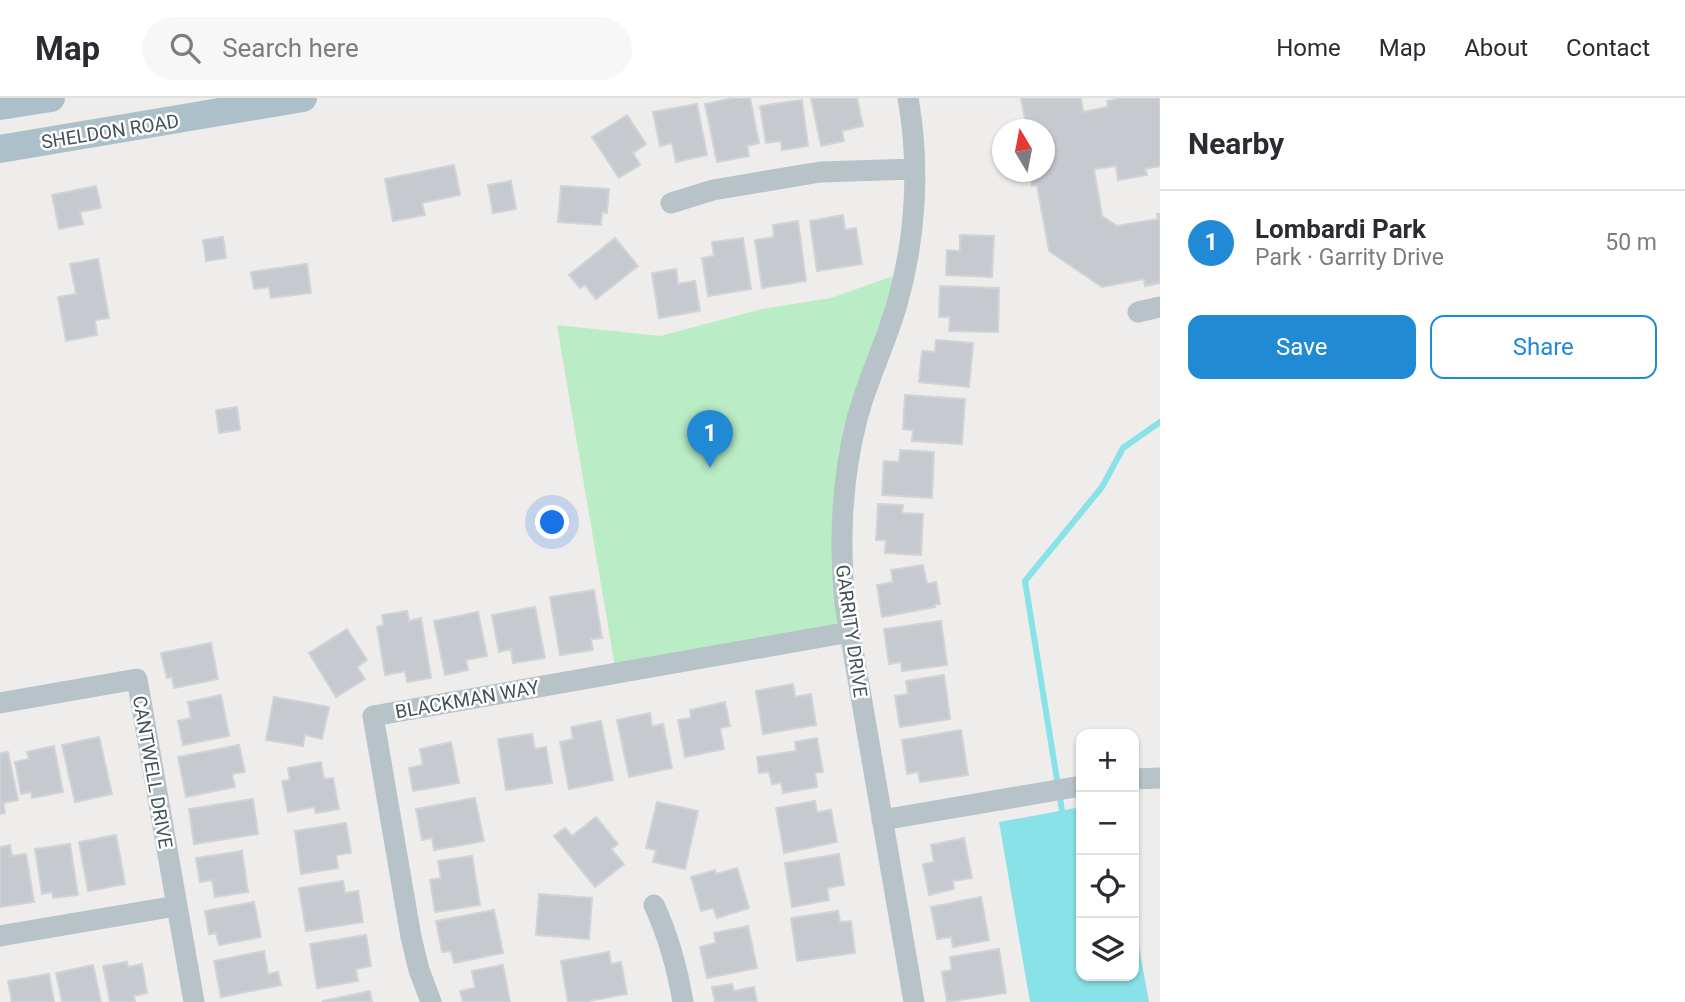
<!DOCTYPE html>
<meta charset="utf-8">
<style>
body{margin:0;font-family:Roboto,sans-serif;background:#f7f7f7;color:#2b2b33}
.controls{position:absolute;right:21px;bottom:21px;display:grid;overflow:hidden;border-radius:14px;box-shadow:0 2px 5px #0004}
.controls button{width:63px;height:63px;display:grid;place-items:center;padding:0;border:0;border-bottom:2px solid #e1e1e2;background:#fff;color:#2b2b33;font:35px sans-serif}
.compass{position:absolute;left:992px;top:21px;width:63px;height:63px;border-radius:50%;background:#fff;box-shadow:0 2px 5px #0004;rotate:350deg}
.you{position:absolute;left:553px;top:425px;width:24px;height:24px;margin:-18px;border:5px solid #fff;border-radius:50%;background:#1a73e8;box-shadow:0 0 0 10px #1a73e833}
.badge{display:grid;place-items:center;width:46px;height:46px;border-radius:50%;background:#208ad5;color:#fff;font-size:23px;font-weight:700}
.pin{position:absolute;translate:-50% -58px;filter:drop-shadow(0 2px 4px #0008)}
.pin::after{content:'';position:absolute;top:37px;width:24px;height:21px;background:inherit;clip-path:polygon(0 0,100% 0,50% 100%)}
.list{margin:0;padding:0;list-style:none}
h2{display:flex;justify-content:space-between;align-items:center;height:91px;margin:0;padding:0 28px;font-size:30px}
h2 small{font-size:23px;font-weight:400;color:#7c7c81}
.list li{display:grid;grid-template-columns:46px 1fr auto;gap:21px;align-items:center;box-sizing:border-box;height:105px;padding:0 28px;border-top:2px solid #e1e1e2}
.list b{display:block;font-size:26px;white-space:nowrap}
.list p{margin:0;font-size:23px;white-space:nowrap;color:#7c7c81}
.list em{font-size:23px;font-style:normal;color:#7c7c81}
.actions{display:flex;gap:14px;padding:21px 28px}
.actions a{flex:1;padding:16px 0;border:2px solid #208ad5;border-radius:14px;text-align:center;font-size:24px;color:#208ad5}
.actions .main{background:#208ad5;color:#fff}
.icon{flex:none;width:38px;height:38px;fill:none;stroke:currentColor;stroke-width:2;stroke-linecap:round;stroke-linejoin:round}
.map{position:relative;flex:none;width:1160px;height:904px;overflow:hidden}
header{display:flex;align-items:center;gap:42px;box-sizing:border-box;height:98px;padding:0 35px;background:#fff;border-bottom:2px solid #e1e1e2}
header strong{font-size:33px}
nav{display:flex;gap:38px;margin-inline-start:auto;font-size:24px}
.search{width:490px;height:63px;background:#f7f7f7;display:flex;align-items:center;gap:18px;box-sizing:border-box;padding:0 24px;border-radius:38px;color:#7c7c81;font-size:26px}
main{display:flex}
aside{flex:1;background:#fff}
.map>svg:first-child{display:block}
.green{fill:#baecc6}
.water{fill:#89e2e7}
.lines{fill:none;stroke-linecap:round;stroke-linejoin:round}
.stream{stroke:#89e2e7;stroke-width:6}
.building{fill:#c6cacf;stroke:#d0d3d7;stroke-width:2}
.minor{stroke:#b7c3c8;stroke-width:21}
.major{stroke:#acc0ca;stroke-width:28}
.labels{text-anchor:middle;stroke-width:5;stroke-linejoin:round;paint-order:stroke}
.street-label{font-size:19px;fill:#455258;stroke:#fff}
</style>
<header>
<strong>Map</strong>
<div class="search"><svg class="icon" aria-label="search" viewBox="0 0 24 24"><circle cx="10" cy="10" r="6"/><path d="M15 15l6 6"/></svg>Search here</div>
<nav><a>Home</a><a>Map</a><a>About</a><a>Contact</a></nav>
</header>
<main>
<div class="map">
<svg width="1160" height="904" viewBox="0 0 1160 904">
<rect width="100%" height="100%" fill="#efecec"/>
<path class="green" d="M896,177L844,340L850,534L616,575L557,227L660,238L762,211L831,200Z"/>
<path class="water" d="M1081,709V878H1134V821L1149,904H1030L999,724Z"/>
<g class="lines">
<path class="stream" d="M1063,719L1025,483L1102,389L1123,350L1160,324"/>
</g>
<path class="building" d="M734,0H750L759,45L747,48L749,58L717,64L705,6Z
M811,0H857L863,28L842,33L844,43L821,48Z
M1021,0H1081L1083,14L1108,9L1107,3L1121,0H1160V68L1145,71L1147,77L1118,82L1116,68L1094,71L1102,118L1117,128L1158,121L1157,116H1160V185L1145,188L1144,181L1102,189L1049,153L1037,87L1032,88L1030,74H1044V32H1027Z
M802,2L808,48L782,52L781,43L766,45L760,8Z
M697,6L707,57L676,64L672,45L660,48L653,14Z
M627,17L646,46L633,55L640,67L619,80L592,39Z
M454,67L460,97L422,105L425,117L393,123L385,81Z
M511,83L516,111L493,115L488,87Z
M96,88L101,110L80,114L83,126L59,131L52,97Z
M561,88L609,91L607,115L602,114L601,127L558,124Z
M843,117L845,132L856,130L862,166L817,173L810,123Z
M798,123L806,183L762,190L755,142L774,139L773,127Z
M960,137L994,138L992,179L946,177L947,152L960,153Z
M223,139L226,160L206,163L203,142Z
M615,140L638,168L596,201L585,187L580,190L569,177Z
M743,140L751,191L708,198L702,160L714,158L712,144Z
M98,161L109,220L95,222L97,237L66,243L58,199L76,196L70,166Z
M307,166L311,195L271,200L269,189L254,191L251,174Z
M676,171L678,186L695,183L700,213L659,220L652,175Z
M940,188L999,190L998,234L949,233L950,219H939Z
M936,242L973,245L969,289L919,284L922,253L935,254Z
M905,297L965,301L962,346L912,343L913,332L903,331Z
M237,309L240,332L219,335L216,312Z
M900,352L934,354L932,400L882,397L884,363L899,364Z
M878,406L903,407L902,415L923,416L921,457L885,455L886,442H876Z
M923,467L927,486L936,484L940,506L934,507L935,509L882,519L877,487L893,484L891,472Z
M594,492L602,540L591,541L593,552L560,557L550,499Z
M535,509L545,560L513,565L511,551L499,554L492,517Z
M407,513L409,523L421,520L431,580L407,584L405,573L385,577L377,529L384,527L382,517Z
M478,514L487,558L466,562L468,572L445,577L434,523Z
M941,523L947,567L902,573L901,564L889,566L884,531Z
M347,531L367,562L357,569L365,581L336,599L309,555Z
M211,545L218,581L174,590L172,579L167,580L161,555Z
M944,577L950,621L900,629L895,598L908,596L906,583Z
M793,586L795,599L811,596L816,627L763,636L756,593Z
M221,597L229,638L183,647L178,623L191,620L188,604Z
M274,599L329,609L322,641L305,637L303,648L266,642Z
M725,604L730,628L720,630L724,651L685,659L678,622L691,620L690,612Z
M650,615L652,628L663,626L672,670L629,679L617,622Z
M601,623L613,682L569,691L560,644L573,641L571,629Z
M961,632L968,677L920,684L918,674L907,676L902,642Z
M532,636L535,651L546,649L552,685L506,692L498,641Z
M99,639L112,696L75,704L62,647Z
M817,640L823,674L815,675L817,689L783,695L781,685L772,686L769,674L759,675L757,659L796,653L795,644Z
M451,644L459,685L413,693L409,670L423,667L420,651Z
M239,647L245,674L232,676L235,689L186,699L178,659Z
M54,648L63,694L32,700L31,694L21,696L15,664L29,661L27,654Z
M8,654L18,702L3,705L5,715L0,716V655Z
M321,664L324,681L333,680L339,711L316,715L314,709L288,714L282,683L290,682L288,670Z
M475,700L484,743L434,752L432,740L422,742L416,711Z
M253,701L258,736L194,746L189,711Z
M815,703L817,714L831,712L837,744L784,755L776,710Z
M657,704L698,713L685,771L653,764L656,752L646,750Z
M596,719L618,746L611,751L624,766L595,789L554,738L565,730L572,738Z
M346,725L351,755L336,757L338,770L301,776L295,733Z
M116,737L125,786L88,793L79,744Z
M964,740L972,780L953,783L954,791L929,797L923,766L934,764L931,747Z
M70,746L78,797L53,800L52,794L42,796L35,751Z
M10,747L12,758L26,756L34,804L0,809V749Z
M242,753L248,794L215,799L212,782L200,784L196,760Z
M839,756L844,787L827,790L829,802L792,809L785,765Z
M472,758L480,807L435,814L430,782L441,780L438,763Z
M737,770L749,810L717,820L713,810L701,813L691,779L715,772L716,776Z
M343,783L345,795L358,793L363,824L306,833L299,790Z
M539,796L592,800L589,841L536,837Z
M981,799L989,842L953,849L951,839L937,841L931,809Z
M254,804L261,839L219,847L216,835L209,836L205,813Z
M494,812L503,855L454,865L451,853L442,854L436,823Z
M838,813L840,824L851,823L855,855L797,863L791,820Z
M748,828L757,870L707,880L700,849L716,845L714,835Z
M366,837L371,868L356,871L358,883L317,890L310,846Z
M999,851L1006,895L947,904L942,874L952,872L950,859Z
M264,853L268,876L278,874L281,887L221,899L214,863Z
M609,854L611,866L621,864L627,896L583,904H568L561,863Z
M127,864L128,869L142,866L147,895L134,898L135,904H110L103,868Z
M93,867L101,904H62L56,875Z
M503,867L510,904H463L460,893L475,890L472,873Z
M49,876L54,904H12L8,883Z
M732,886L734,893L754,889L757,904H715L712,889Z
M370,893L372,904H323V903Z"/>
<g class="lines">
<path class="minor" d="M908,0C920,67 916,140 897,206C886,245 867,282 857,321C841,383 839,444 845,506L914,904
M671,105L713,92L820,74L914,71
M1138,214L1160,209
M0,605L137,581L194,904
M1134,681L1160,680
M882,722L1081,688
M654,807C669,839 677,869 683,904
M0,838L176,808
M431,904L419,872L411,839L373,618L850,534"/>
<path class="major" d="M0,8L51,0
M0,51L303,0"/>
</g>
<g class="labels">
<g class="street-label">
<text transform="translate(110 33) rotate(-9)" y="7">SHELDON ROAD</text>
<text transform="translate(852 533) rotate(82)" y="7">GARRITY DRIVE</text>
<text transform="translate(467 601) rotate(-10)" y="7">BLACKMAN WAY</text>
<text transform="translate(153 674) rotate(80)" y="7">CANTWELL DRIVE</text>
</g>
</g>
</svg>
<div class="controls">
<button>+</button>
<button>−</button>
<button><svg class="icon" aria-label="locate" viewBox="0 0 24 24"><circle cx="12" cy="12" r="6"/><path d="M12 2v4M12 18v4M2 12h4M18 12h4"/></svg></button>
<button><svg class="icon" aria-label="layers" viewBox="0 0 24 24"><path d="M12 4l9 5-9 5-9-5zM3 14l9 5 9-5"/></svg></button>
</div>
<svg class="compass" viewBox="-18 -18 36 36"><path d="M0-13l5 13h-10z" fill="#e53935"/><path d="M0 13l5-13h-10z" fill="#7c7c81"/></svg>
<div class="you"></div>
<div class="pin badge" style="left:710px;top:370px">1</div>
</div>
<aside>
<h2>Nearby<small></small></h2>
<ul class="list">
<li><span class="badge">1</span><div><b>Lombardi Park</b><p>Park · Garrity Drive</p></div><em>50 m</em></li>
</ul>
<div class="actions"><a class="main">Save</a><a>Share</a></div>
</aside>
</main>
